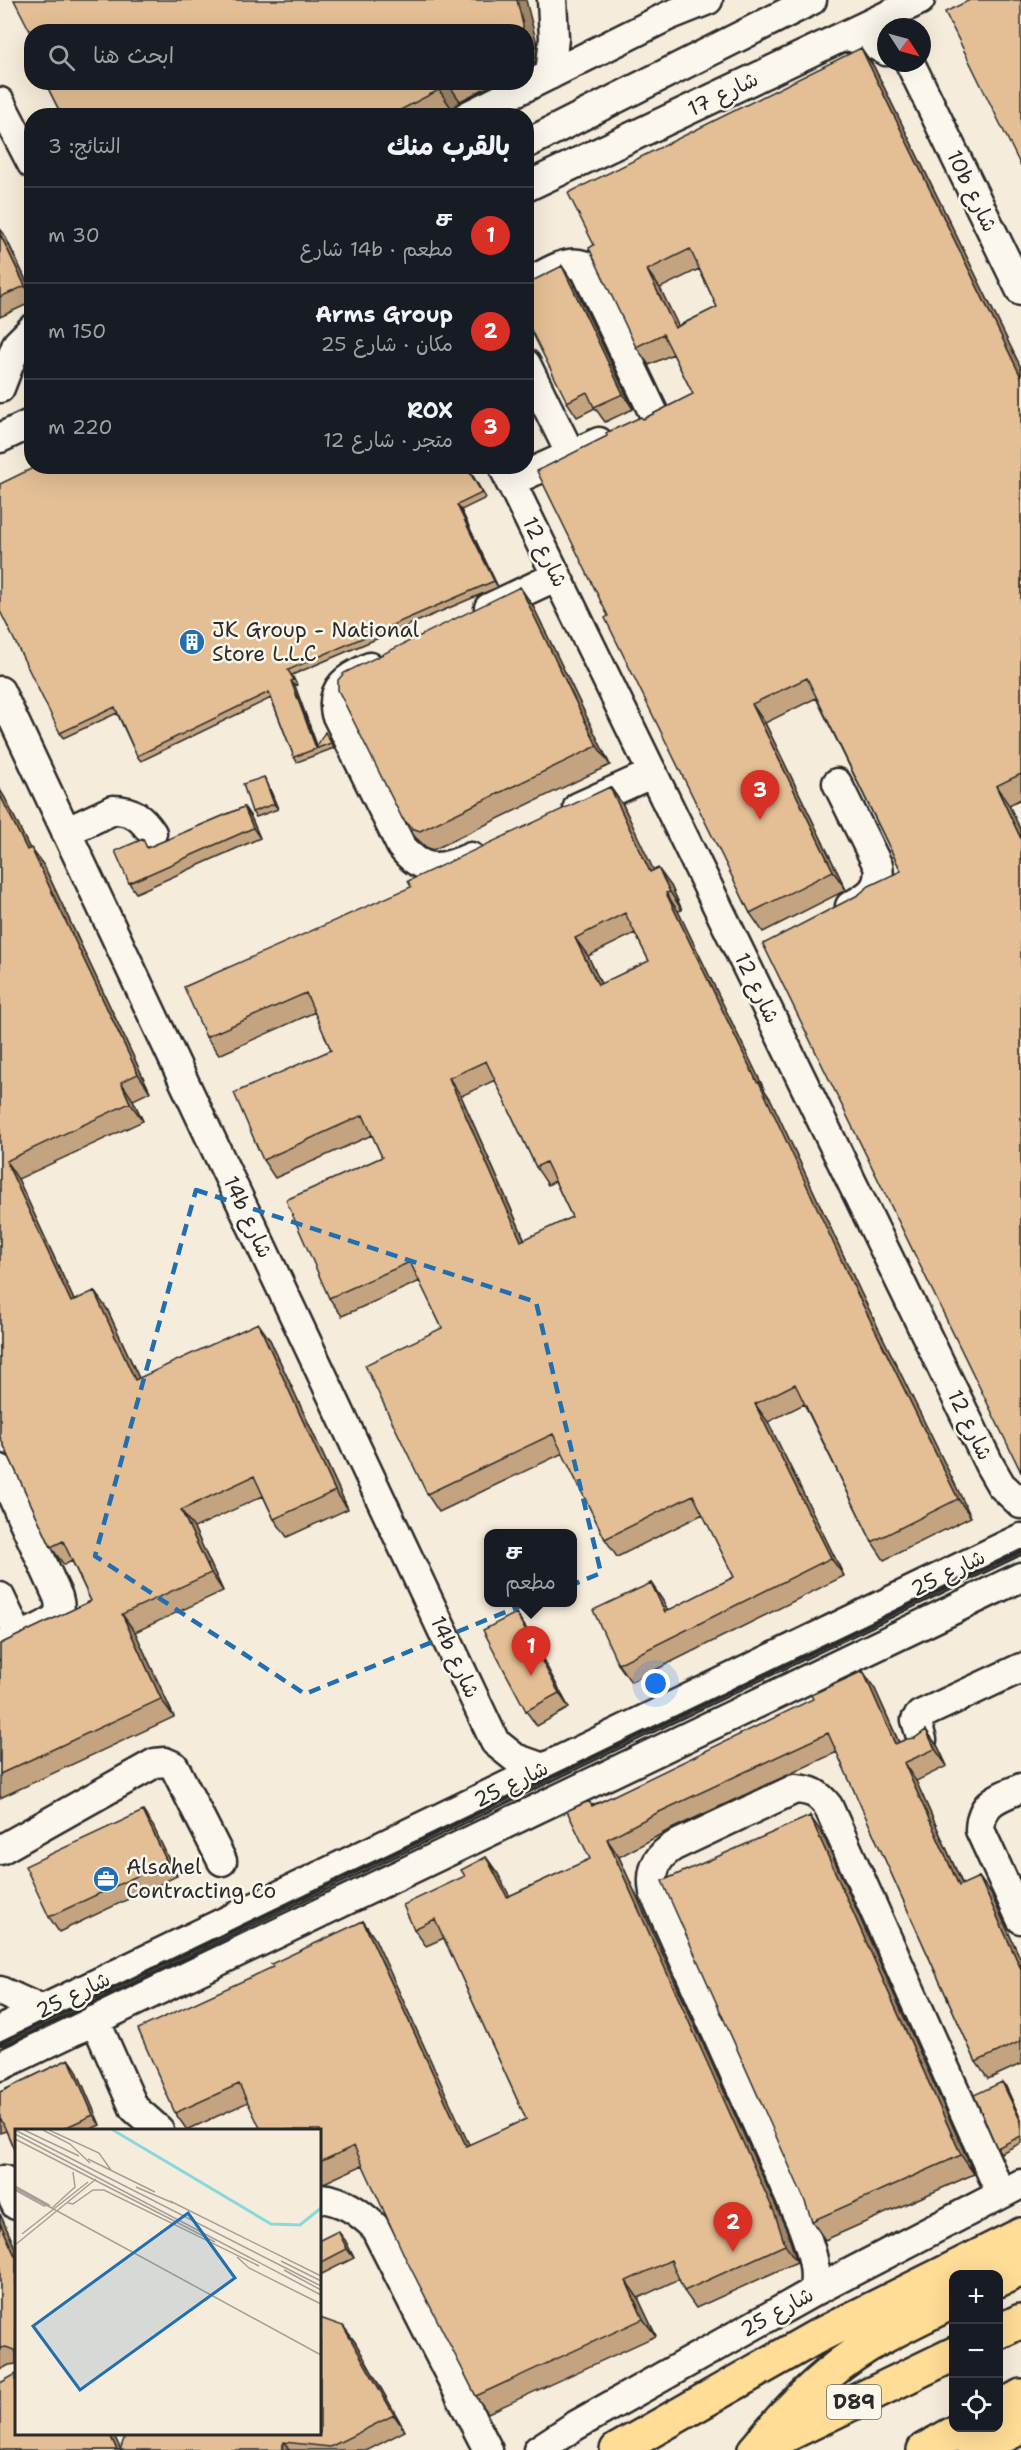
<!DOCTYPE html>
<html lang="ar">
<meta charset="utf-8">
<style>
body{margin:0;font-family:"Shantell Sans","Playpen Sans Arabic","Noto Sans Tamil",sans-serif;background:#242831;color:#f1f3f6;direction:rtl}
.controls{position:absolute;right:18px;bottom:18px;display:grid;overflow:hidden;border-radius:12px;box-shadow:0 6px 24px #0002}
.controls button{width:54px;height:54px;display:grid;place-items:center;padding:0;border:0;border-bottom:2px solid #363941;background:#171b24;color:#f1f3f6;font:30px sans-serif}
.compass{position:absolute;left:877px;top:18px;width:54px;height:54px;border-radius:50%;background:#171b24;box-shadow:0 6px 24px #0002;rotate:126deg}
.you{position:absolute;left:656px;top:1684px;width:21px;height:21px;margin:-15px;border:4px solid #fff;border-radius:50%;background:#1a73e8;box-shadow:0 0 0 9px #1a73e833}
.badge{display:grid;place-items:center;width:39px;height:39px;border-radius:50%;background:#d93025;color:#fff;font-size:20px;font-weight:700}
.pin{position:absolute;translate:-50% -50px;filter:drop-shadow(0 2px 3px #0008)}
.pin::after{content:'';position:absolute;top:32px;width:21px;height:18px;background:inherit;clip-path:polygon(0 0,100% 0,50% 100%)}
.popup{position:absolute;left:484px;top:1529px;width:93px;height:78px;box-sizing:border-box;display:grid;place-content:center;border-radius:12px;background:#171b24;filter:drop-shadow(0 2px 4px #0005);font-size:20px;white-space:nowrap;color:#9ea1a6}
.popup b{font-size:22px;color:#f1f3f6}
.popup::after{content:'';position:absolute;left:50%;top:100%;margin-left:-12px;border:12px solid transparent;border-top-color:#171b24}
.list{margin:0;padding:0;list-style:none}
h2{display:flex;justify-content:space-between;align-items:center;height:78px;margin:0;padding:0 24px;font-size:26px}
h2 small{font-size:20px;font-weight:400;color:#9ea1a6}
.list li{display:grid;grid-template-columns:39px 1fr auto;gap:18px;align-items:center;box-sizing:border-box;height:96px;padding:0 24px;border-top:2px solid #363941}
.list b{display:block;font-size:22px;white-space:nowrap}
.list p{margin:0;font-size:20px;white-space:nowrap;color:#9ea1a6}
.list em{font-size:20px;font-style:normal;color:#9ea1a6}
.icon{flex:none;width:33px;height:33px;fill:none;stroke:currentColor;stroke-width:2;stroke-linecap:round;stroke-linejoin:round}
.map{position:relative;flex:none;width:1021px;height:2450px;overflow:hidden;direction:ltr}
.search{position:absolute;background:#171b24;box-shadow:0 6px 24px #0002;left:24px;top:24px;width:510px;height:66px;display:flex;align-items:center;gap:15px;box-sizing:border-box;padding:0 21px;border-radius:24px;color:#9ea1a6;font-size:22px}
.panel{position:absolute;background:#171b24;box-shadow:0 6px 24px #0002;left:24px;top:108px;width:510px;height:366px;border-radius:24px;direction:rtl}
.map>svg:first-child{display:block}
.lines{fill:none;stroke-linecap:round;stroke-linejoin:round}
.minor-casing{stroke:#2b2b2b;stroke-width:33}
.major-casing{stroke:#2b2b2b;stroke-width:38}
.highway-casing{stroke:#2b2b2b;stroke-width:38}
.minor{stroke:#fbf7ec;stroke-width:28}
.major{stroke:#ffdd96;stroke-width:33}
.highway{stroke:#ffdd96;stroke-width:33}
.rail{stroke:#2b2b2b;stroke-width:4.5}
.wall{fill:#c4a480;stroke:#2b2b2b;stroke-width:1.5;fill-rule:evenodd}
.shaded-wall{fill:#a08668;stroke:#2b2b2b;stroke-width:1.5}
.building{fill:#e4bf95;stroke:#2b2b2b;stroke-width:1.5;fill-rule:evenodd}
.marked{fill:none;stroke:#1f6fb2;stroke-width:4.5;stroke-dasharray:12 8;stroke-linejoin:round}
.labels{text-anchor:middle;stroke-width:5;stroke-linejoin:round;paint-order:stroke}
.shield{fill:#fbf7ec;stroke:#696865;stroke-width:1.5}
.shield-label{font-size:20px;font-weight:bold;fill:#2b2b2b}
.street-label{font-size:21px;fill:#2b2b2b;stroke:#fbf7ec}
.poi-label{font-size:21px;fill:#2b2b2b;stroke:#fbf7ec;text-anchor:start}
.inset-river{fill:none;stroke:#87d9de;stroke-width:3}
.inset-road{fill:none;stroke:#a59f95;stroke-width:1.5}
.view{fill:#1f6fb2;fill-opacity:0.15;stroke:#1f6fb2;stroke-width:3}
.inset-edge{fill:none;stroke:#2b2b2b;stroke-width:3}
</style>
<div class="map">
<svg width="1021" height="2450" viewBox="0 0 1021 2450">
<rect width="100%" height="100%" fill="#f6ecdb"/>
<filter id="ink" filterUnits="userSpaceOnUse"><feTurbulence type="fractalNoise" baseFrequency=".0167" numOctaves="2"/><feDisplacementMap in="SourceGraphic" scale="12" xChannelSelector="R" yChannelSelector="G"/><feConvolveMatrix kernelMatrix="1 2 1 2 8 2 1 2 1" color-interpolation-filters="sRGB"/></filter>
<g filter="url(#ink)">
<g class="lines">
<g class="minor-casing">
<path id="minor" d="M846,36L870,42L886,51
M910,63L1021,291
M550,75L554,38L552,0
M0,102L32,164
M467,116L668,16L708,0
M526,144L812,0
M526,187L920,0
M526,284C542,276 566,258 583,265L655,416
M526,364L571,455
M0,388L17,344L32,329
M0,438L32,423
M503,466L990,1466L1001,1485L1021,1504
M510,482L599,442
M489,608L557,576
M370,667C348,677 330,687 336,714L401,846C422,874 442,870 471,857
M0,691L495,1742L515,1758L543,1768
M837,783L878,866C882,889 867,897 850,906
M578,807L653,773
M66,832L113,810C133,810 142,818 152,833
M0,1469L58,1597C60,1604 61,1610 57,1616C49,1627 13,1639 0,1645
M0,1597L19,1637
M922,1740L916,1720L920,1715L1021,1668
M1021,1788C998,1798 981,1801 980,1830L1021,1919
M0,1850L155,1763L165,1762L174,1766L222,1861
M0,1991L42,2010
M95,2020L134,2108L159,2130
M0,2030L1021,1538
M0,2066L1021,1577
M4,2180L16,2205
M320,2198C342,2200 358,2211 374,2226L488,2450
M813,2292C819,2270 810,2247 802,2225L654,1892C650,1871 656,1857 674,1846L795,1789C811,1790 818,1793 828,1806L1001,2194
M538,2450L573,2427L813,2292L1021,2184"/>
</g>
<g class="major-casing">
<path id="major" d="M998,2280L1021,2269
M617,2450L816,2337L1021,2235
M755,2450C787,2410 823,2373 867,2346C895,2329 924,2316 954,2301"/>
</g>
<g class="highway-casing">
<path id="highway" d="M998,2332L1021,2321
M998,2409L1021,2396
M755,2450L954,2354
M924,2450L964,2428
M974,2450L1021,2427"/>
</g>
<use href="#minor" class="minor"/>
<use href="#major" class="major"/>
<use href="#highway" class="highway"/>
<path class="rail" d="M0,2043L1021,1551"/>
</g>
<path class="wall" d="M526,32L537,44L535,64L526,68Z
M861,48L874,67L1021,368V799L1009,805L1021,831V1473L1020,1470L858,895L901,871L816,698L765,723L846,890L763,932L750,913L608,616L643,419L693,394L673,354L649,365L636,347L594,245ZM699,269L717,307L678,326L660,288Z
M45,82H497L460,101L452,109L440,116H62Z
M0,229L4,234L32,293V302L0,317Z
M562,266L572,281L633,409L605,422L595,408L577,417L567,402Z
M467,466L486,498L461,510L498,587L292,675L297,685L295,686L317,746L329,737L334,748L297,762L294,757L271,698L141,761L137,756L117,713L63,738L60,733Z
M533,606L610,765L433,850L426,847L415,837L402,818Z
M267,782L278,809L256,817L252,812Z
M610,787L623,805L653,871L671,886L682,910L678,911L765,1091L771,1100L861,1293L971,1517L884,1560L872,1542L804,1404L768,1422L844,1576L631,1682L618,1664L651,1583L663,1601L668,1611L734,1577L703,1514L617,1557L605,1539L563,1453L439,1512L427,1494L442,1328L420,1281L342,1316L329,1298L382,1157L372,1135L275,1178L263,1160L331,1050L315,1012L219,1055L206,1037L411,887ZM635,933L649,961L601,984L588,956ZM495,1080L536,1167L548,1185L555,1181L572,1217L525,1240L461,1096Z
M0,790L5,798L30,849L44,866L150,1092L133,1100L143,1121L18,1179L74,1300L107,1309L139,1378L270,1340L348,1509L287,1537L274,1519L263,1496L194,1528L223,1591L135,1632L174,1717L0,1798V1644L91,1601L72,1561L64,1565L51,1547L0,1437Z
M244,807L251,817L260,838L136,893L129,883L149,847Z
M526,1628L569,1708L537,1726L526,1711Z
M875,1689L899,1742L915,1738L926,1730L938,1747L947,1766L916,1781L963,1885L979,1877L991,1894L1021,1960V2064L988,2079L976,2062L837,1752L667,1831L619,1857L787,2231L797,2262L696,2308L684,2291L679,2279L638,2298L656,2336L488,2413L476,2396L363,2165L326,2182L320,2183V2130L248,2102L187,2130L175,2113L273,1967L363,1921L375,1939L469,2145L526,2119L444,1938L426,1946L414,1929L465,1876L486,1857L498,1874L509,1896L590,1859L592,1805Z
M810,1816L823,1835L974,2174L825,2240L812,2221Z
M153,1826L177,1876L59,1932L49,1917Z
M69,2059L76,2069L100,2125L89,2130H16V2154L6,2131L0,2133V2092Z
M1006,2087L1021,2120V2143L1001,2153L997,2148Z
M0,2214L16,2250V2364L9,2365L0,2370Z
M320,2240H345L354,2258L320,2275Z
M343,2326L355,2342L405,2431L368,2450H0L16,2433H113L120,2449Z"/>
<path class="shaded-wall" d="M517,0H526L537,44L535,64L526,52V32H523Z
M861,48L874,67L1021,368V377Z
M447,82L460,101L452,109L439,90Z
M0,229L4,234L32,293V296L25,286L0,234Z
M562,266L572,281L633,409L623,394Z
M647,270L660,288L688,346L675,328Z
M457,505L461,510L498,587L494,581Z
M520,587L533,606L610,765L597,746Z
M291,681L295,686L318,748H317Z
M752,704L765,723L846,890L833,871Z
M264,777L267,782L278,809L274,804Z
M996,786L1009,805L1021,831V839Z
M610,787L623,805L663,890L650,872Z
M0,790L5,798L39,868L27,850L0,795Z
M244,807L251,817L260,838L253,828Z
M31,848L44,866L150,1092L138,1074Z
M658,868L671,886L682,910L670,892Z
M666,893L678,911L765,1091L771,1100L861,1293L971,1517L958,1499L848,1275L757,1082Z
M575,938L588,956L610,1003L598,985Z
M449,1078L461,1096L533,1259L521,1241Z
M121,1082L133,1100L143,1121L130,1103Z
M6,1161L18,1179L83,1320L71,1302Z
M94,1291L107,1309L148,1398L135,1380Z
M258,1323L270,1340L348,1509L335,1491Z
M755,1404L768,1422L844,1576L831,1558Z
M181,1510L194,1528L223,1591L211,1573Z
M651,1583L663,1601L677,1630L665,1612Z
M516,1613L526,1628L569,1708L559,1693Z
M122,1614L135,1632L174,1717L161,1699Z
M863,1671L875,1689L907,1761L895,1744Z
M926,1730L938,1747L947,1766L935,1749Z
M904,1763L916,1781L971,1904L959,1886Z
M143,1811L153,1826L177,1876L167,1862Z
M810,1816L823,1835L974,2174L961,2155Z
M607,1839L619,1857L787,2231L797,2262L785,2245Z
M486,1857L498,1874L519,1914L507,1897Z
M979,1877L991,1894L1021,1960V1969Z
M363,1921L375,1939L478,2164L466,2146Z
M69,2059L76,2069L100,2125L93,2115Z
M1002,2082L1006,2087L1021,2120V2122Z
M0,2214L16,2250V2258L0,2223Z
M338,2231L345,2240L354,2258L347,2249Z
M626,2281L638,2298L656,2336L643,2319Z
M343,2326L355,2342L405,2431L394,2415Z
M109,2433H113L121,2450H117Z
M284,2442L289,2450H281Z"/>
<path class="building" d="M14,0H517L523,25V32H32V35Z
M970,0H1021V166L945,12Z
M861,48L1021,377V774L996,786L1021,839V1470H1020L763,944L858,895L869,886L901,871L807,678L752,704L833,871L750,913L605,618L608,616L537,471L607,436L606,433L641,417L643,419L693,394L663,334L636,347L589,248L594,245L568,193ZM690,249L717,307L675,328L647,270Z
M45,82H446L439,90L389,116H62Z
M0,234L25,286L0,297Z
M562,266L623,394L594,407L587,392L567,402L526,320V284Z
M37,466H466L482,493L457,505L494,581L288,670L294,680L291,681L316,748L325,732L331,743L294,757L269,692L137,756L115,707L60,733L0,611V484Z
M520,587L597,746L420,831L412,828L402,818L338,690V680L344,673Z
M264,777L274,804L252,812L243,784Z
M610,787L650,872L658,868L670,892L666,893L757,1082H759L848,1275L958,1499L872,1542L795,1384L755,1404L831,1558L618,1664L593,1610L651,1583L665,1612L734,1577L693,1495L605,1539L553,1434L427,1494L365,1365L442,1328L410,1262L329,1298L286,1200L382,1157L363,1115L263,1160L234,1093L331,1050L306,993L206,1037L184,987L411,887L408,881ZM625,913L649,961L598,985L575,938ZM486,1061L536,1167L546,1162L572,1217L521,1241L449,1078Z
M0,795L27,850L31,848L138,1074L121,1082L130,1103L6,1161L71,1302L94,1291L135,1380L258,1323L335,1491L274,1519L254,1476L181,1510L211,1573L122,1614L161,1699L0,1774V1644L91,1601L63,1541L51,1547L0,1437Z
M244,807L253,828L129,883L115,851L143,839L147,848Z
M516,1613L559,1693L526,1711L483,1630Z
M863,1671L895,1744L907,1739L915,1738L926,1730L935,1749L904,1763L959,1886L979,1877L1021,1969V2041L976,2062L828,1733L655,1814L607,1839L775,2214L785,2245L684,2291L671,2260L626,2281L643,2319L476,2396L405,2257L354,2146L320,2162V2130H261L239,2084L175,2113L138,2029L273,1967L271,1964L363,1921L466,2146L526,2119L435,1919L414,1929L403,1905L465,1876L461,1870L486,1857L507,1897L590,1859L567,1811L589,1801L592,1806L813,1699L811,1695Z
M143,1811L167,1862L49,1917L25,1866Z
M810,1816L961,2155L812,2221L804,2199L662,1881Z
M69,2059L93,2115L60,2130H16V2150L15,2151L1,2119L0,2120V2092Z
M1002,2082L1021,2122V2136L997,2148L974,2095Z
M0,2223L16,2258V2353L14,2350L6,2347L0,2348Z
M338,2231L347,2249L320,2263V2240Z
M320,2318L343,2326L394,2415L330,2447L284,2442L281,2450H120L126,2433H320Z
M16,2374V2433H109L117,2450H0V2383Z"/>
</g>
<path class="marked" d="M196,1190L536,1302L601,1573L305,1694L95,1556Z"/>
<defs>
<g id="building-disc" transform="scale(1.35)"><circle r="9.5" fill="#1f6fb2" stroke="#fbf7ec"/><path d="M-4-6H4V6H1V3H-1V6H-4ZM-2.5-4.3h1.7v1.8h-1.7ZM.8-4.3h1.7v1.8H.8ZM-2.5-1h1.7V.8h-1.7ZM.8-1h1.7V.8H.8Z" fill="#fff"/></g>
<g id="office-disc" transform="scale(1.35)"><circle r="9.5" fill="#1f6fb2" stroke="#fbf7ec"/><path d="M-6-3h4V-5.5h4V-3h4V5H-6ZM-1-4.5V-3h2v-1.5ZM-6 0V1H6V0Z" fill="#fff"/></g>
</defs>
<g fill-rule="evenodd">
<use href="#building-disc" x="192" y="642"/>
<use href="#office-disc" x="106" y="1879"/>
</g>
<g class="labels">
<rect class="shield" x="827" y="2385" width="54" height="34" rx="4.5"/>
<g class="shield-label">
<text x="854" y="2409">D89</text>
</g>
<g class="street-label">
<text transform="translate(723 94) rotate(-26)" y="7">شارع 17</text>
<text transform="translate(972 191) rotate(64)" y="7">10b شارع</text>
<text transform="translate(545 552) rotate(64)" y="7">شارع 12</text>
<text transform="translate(757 988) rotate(64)" y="7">شارع 12</text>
<text transform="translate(248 1217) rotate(65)" y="7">14b شارع</text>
<text transform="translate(970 1425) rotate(64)" y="7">شارع 12</text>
<text transform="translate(948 1573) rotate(-26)" y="7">شارع 25</text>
<text transform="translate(455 1657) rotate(65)" y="7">14b شارع</text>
<text transform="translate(511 1784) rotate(-26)" y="7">شارع 25</text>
<text transform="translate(73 1995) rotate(-26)" y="7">شارع 25</text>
<text transform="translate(777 2312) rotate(-29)" y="7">شارع 25</text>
</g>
<g class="poi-label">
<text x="212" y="637">JK Group - National<tspan x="212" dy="24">Store L.L.C</tspan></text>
<text x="126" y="1874">Alsahel<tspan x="126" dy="24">Contracting Co</tspan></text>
</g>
</g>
<g transform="translate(15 2129)">
<rect width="306" height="306" fill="#f6ecdb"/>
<path class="inset-river" d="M98,1L256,95L285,96L306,79"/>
<path class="inset-road" d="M0,1L306,157M9,1L64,27M28,1L55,15L75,34M34,1L84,24L96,41M0,5L306,166M0,10L200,113M73,30L140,63M0,57L34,76L29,77L0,61M121,58L158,74M0,59L306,226M155,72L306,147M53,74L58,75L78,61H89L244,137M37,79L60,58L58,43M7,105L73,53M0,116L81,50M222,128L234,139L306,175M266,132L306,152M269,141L306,161"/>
<path class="view" d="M173,84L220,149L65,261L18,197Z"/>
<rect width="306" height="306" class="inset-edge"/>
</g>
</svg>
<div class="controls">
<button>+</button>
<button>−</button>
<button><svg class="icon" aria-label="locate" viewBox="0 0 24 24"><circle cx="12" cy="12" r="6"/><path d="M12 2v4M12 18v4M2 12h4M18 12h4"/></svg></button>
</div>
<svg class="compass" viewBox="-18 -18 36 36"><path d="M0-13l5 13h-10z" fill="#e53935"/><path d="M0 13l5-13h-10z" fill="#9ea1a6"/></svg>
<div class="you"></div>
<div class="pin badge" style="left:531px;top:1676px">1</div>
<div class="popup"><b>ச</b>مطعم</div>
<div class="pin badge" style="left:733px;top:2252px">2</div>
<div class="pin badge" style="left:760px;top:820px">3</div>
<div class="search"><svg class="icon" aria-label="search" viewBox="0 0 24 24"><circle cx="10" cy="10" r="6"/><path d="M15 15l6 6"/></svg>ابحث هنا</div>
<section class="panel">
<h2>بالقرب منك<small>النتائج: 3</small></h2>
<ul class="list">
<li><span class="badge">1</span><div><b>ச</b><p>مطعم · 14b شارع</p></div><em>30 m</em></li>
<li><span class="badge">2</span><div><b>Arms Group</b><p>مكان · شارع 25</p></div><em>150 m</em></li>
<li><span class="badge">3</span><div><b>ROX</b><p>متجر · شارع 12</p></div><em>220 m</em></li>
</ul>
</section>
</div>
